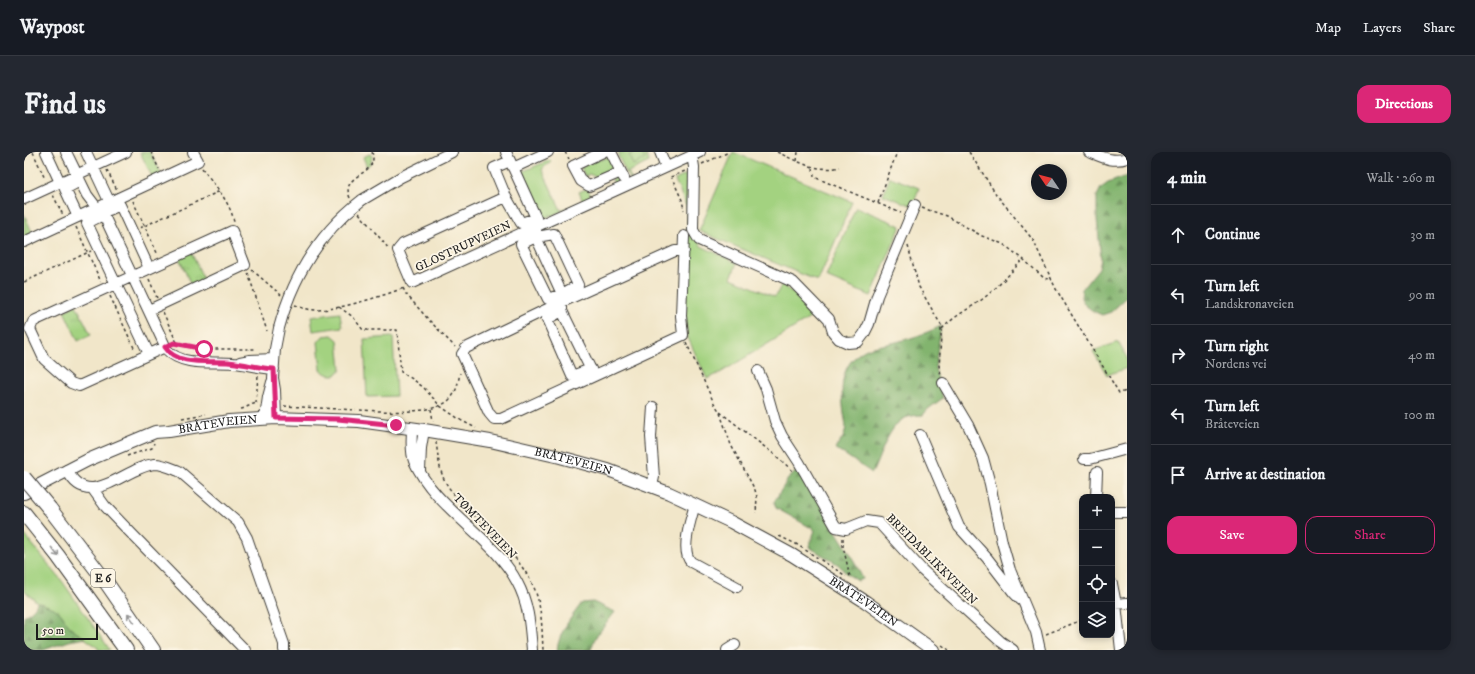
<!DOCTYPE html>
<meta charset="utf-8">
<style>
body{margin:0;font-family:"IM FELL DW Pica",serif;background:#242831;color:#f1f3f6}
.controls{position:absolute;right:12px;bottom:12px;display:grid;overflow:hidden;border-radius:8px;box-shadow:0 2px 6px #0003}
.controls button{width:36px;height:36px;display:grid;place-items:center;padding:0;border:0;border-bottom:1px solid #363941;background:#171b24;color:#f1f3f6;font:20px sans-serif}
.compass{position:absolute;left:1007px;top:12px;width:36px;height:36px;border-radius:50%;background:#171b24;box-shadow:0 2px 6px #0003;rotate:305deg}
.scale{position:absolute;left:12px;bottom:10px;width:62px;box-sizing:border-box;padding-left:4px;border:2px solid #1c1c1c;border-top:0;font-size:11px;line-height:14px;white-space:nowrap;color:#1c1c1c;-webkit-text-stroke:3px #fcf5e5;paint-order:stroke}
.stop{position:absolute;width:12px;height:12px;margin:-9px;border:3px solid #db2777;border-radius:50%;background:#fff}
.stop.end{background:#db2777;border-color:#fff;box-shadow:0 1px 4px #0008}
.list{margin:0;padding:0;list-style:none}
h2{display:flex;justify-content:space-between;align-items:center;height:52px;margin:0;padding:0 16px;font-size:17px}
h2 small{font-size:13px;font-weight:400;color:#9ea1a6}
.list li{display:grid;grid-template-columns:26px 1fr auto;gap:12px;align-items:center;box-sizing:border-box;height:60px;padding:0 16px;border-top:1px solid #363941}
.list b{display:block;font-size:15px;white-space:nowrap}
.list p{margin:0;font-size:13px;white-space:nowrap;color:#9ea1a6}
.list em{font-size:13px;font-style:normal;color:#9ea1a6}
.actions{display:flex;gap:8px;padding:12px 16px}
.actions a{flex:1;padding:9px 0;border:1px solid #db2777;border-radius:12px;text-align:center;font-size:14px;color:#db2777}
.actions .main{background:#db2777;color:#fff}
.icon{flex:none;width:22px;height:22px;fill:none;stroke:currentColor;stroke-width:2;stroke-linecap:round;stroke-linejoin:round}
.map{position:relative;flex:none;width:1103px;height:498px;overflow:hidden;border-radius:12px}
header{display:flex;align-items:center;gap:24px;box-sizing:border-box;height:56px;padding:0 20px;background:#171b24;border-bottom:1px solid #363941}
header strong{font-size:19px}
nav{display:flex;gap:22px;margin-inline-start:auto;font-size:14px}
.intro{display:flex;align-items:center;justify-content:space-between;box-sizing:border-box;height:96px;padding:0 24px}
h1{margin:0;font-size:28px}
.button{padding:10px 18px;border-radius:12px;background:#db2777;color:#fff;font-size:14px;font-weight:700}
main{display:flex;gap:24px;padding:0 24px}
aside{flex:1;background:#171b24;border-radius:12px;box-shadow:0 2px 6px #0003}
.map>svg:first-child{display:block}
.green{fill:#a3d280;stroke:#60774e}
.forest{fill:url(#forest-firs);stroke:#4f6845}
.park{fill:url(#park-tufts);stroke:#60774e}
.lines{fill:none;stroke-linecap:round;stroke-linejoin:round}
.minor-casing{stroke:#3c3a36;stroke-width:12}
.major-casing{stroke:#3c3a36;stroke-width:14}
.highway-casing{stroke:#3c3a36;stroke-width:16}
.path{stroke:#3c3a36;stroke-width:1.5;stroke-dasharray:3 3;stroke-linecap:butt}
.minor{stroke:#fff;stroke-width:10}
.major{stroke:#fff;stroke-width:12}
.highway{stroke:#fff;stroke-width:14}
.minor-bridge-casing{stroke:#3c3a36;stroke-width:12;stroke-linecap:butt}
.highway-bridge-casing{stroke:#3c3a36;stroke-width:16;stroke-linecap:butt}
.minor-bridge{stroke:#fff;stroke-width:10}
.highway-bridge{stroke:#fff;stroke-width:14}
.oneway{stroke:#999}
.route{stroke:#db2777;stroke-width:5}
.labels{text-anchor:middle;stroke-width:3.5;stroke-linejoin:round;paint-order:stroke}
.shield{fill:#fcf5e5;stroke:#5f5d58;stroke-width:1}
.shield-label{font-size:11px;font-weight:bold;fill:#1c1c1c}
.street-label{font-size:12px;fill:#1c1c1c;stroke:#fcf5e5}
</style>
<header>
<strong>Waypost</strong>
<nav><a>Map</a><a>Layers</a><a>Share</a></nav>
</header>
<div class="intro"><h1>Find us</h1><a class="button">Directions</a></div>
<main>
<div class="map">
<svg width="1103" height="498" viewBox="0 0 1103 498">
<defs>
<pattern id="forest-firs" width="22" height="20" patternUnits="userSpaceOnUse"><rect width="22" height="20" fill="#82b46e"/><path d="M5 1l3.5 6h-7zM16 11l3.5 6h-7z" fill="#6a925a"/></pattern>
<pattern id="park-tufts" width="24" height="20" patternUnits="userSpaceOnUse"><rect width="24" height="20" fill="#a3d280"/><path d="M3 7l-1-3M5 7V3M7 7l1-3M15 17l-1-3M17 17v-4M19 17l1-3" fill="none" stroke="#8cb46e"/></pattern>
</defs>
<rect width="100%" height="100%" fill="#fcf5e5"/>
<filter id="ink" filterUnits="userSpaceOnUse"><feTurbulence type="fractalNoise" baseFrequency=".025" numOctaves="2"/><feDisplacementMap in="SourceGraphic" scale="8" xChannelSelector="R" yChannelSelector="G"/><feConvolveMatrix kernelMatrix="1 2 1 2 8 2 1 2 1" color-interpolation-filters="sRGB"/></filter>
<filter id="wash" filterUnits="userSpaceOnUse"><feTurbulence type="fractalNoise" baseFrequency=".012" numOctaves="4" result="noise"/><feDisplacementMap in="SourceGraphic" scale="16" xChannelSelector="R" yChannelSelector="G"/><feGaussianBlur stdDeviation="0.9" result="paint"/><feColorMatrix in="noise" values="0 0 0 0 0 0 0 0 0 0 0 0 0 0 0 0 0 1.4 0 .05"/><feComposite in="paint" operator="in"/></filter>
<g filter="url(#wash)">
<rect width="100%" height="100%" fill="#f1e6c9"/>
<path class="green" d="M594,0H621L625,10L604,20L608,28L605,26L594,4L595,2Z
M709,0L828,50L794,129L675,79Z
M346,2L348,4L347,11L343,15L339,5Z
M584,5L589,8L594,18L576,27L565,22L561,25L557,15L574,7L576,8Z
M526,8L527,11L521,14L518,18L537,58L557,50L558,47L555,40L564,36L567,44L589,35L590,33L588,27L593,24L599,31L527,64L526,62L525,65H518L498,26L497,20Z
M667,20V69L677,94L713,111L707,126L751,145L758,132L794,161L696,221L683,227L664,186L660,161L664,73L663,56L651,28Z
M866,25L895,36L889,54L859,43Z
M832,55L877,74L847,144L802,125Z
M316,161L318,175L289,179L287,165Z
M308,183L314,188L317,217L312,223C305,223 301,223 297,217L294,190L299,184Z
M369,185L372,244L343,245L340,187Z
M1094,190L1103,206V216L1083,223L1069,199Z
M0,382L38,429L86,498H75L72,494L53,481L44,473L37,462L30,457L13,450L0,438Z"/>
<path class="forest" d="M1103,24V145L1087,160L1078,163L1069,159L1061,153L1057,146L1058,137L1075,116L1077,107L1073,67V44L1077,36L1084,31Z
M917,174L911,216L919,246L904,257L899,263C893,263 886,264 881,266C864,274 856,306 848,321L811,296C815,291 820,286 821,280C823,275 821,268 820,262C817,239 815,216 836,201C845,194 857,194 868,191C885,187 901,182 917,174Z
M777,315L810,376L827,403L839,427L834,429L822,421L815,413L785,395L791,378L752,356L750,350L764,327Z
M13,450L30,456L37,462L44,473L53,481L62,486L45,489L19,498H0V464C5,461 12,457 13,450Z
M569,450L591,460L571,486L567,498H533C535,480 548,464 558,451Z"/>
<path class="park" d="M116,0H126L138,23L129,27Z
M612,0H617L621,7L609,13L605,3Z
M0,62L9,82L0,86Z
M167,100L181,130L168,135L155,106Z
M52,153L67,183L54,189L40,159Z"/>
</g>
<g filter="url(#ink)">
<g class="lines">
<g class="minor-casing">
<path id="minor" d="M22,0L34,26
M42,0L63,43L82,68L143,198C159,215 189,209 209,211C223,212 236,216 250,217
M62,0L86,51
M482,0L512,66V85L538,142V159L570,224
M579,0L549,14L557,29L565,34L597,20
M587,0L600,26
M636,0L642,15
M1065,0C1078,5 1089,11 1103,6
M668,3L670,15L669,78L675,88L769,130L805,167L809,180L815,187L824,191L834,190L840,182L845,172L853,144L891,53
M486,9L470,16L482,45L379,92L374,98L388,131L676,0
M489,16L524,0
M482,45L497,71L512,66
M0,47L102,0
M338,48L377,25L428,0
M85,58L96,53L125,116
M79,63L63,71L125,202
M54,65L41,37L56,29
M530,82L554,133L538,142L524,147L497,92L512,85Z
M0,90L174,9L169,0
M660,99H651L538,150L442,196L438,202L465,261L470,267H477L659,183L657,164L660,84
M125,158L221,113L208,79L12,168L9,170L6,177L20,207L47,231L55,234L141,195
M538,159L523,167L548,224L567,217
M216,210L226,208L250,207
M734,219L742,237L751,269L758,284L775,310L812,375L822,377L842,369L855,371L898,418L976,489L989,498
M919,231L944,273L959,306L966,332L978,390L986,418L1012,480L1016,498
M241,266L244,245L248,230
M252,266L251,238L249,226L251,197L255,176
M388,276C388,286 386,299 390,309C412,358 468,383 493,430C505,452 506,474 508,498
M896,283L935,375L963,406L990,441L997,448
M1060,307H1066L1103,297
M43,318C64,361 102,314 131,312C139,312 147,316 155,319L214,370L223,386L260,492V498
M396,319L397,296L400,278
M628,334L630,325L627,285L629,255
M68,336L81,354L103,377L221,498
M1072,345L1073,320
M671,353C667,366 656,399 667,410L713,435
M1088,360H1103
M1088,432L1092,452L1097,498
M1092,452L1103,451
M703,498L711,493"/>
</g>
<g class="major-casing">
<g id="major">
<path id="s1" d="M0,341L64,308L131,280L145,279L205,269L252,266L335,269L400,278L466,289L536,305L584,318L645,341L707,370L768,403L842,450L909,498"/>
</g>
</g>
<g class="highway-casing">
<path id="highway" d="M26,357L82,430L129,498
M0,361L34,404L102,498"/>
</g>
<path class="path" d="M9,0L21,27
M127,0L135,17
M541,0L545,7
M753,0C773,9 792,21 816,15
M945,0L972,42L1009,88L1032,137L1095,241L1103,239
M773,9L774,0
M678,12L705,0
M178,16C189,31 208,52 210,71
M789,16L790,25L877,61
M83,18L93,38
M647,24L658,48L660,58
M647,25L661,19
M29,43L39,63
M326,46C315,21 356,24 348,0
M109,49L134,103
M854,51L873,0
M898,56L923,64L958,84L979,92L999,107L1020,126L1028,128
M335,61L365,97
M52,75L77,130
M116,76L196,39
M884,94L895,135L917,173V185L915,214L917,223
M228,118L257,143
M224,121L243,179
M125,127L133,146
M0,130L67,99
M379,136L382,142L404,167L431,195
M86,144L111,198
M271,153C278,156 285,158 292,158C315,158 358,144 380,136
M315,155L329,165L339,178H373L377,220L390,228L400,236L416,254L438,269L452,276
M139,160L153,191
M918,177C929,165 943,158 956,149C972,137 986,122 999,107
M662,190L690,251L696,260L751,303L769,319
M150,191L180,197H233
M232,251L234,223
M260,254L332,258
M217,257C223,256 228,251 234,251
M407,257L409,269
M336,258C359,259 410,264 426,247C433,240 434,230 436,221
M696,261L707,293L731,338L733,345L732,361
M158,266L182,262
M412,290C414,303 415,319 422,331C427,340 436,349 443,356C468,382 497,405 511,438C518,457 518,478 519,498
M103,304L128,296L130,291
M755,384L772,392L822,424
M819,386V394L826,425L825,426
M1022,482L1058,468
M918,493L925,498"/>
<use href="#minor" class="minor"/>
<use href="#major" class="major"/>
<use href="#highway" class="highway"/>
<g class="minor-bridge-casing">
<path id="minor-bridge" d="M255,176C269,124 295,81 338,48"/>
</g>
<g class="highway-bridge-casing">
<path id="highway-bridge" d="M0,326L26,357"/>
</g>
<use href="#minor-bridge" class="minor-bridge"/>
<use href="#highway-bridge" class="highway-bridge"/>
</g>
<defs><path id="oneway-shaft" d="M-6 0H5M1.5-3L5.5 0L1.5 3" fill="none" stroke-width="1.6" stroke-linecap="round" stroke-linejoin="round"/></defs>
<g class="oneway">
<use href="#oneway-shaft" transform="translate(31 400) rotate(52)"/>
<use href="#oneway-shaft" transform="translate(107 466) rotate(-126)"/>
</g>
</g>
<g class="lines" filter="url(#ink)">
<path class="route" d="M180,197L150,191L141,195C154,216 191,207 212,211C225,213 237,216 250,217L252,266L314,267L372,273"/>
</g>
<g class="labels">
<rect class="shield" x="67" y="417" width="24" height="18" rx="3"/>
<g class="shield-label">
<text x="79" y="430">E 6</text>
</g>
<g class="street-label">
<text transform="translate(439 94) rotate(-25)" y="4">GLOSTRUPVEIEN</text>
<text dy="4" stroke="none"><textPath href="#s1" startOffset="208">BRÅTEVEIEN</textPath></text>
<text dy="4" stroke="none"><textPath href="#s1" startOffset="568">BRÅTEVEIEN</textPath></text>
<text transform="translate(461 374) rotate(46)" y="4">TØMTEVEIEN</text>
<text transform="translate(908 407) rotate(45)" y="4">BREIDABLIKKVEIEN</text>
<text dy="4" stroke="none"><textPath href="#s1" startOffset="892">BRÅTEVEIEN</textPath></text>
</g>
</g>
</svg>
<div class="controls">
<button>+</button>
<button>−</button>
<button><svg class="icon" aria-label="locate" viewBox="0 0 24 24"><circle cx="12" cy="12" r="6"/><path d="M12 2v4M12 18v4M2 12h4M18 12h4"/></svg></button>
<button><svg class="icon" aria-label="layers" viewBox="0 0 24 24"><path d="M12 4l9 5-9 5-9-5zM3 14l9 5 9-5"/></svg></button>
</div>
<svg class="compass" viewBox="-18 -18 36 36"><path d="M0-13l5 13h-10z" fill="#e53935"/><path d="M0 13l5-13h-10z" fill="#9ea1a6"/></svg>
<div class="scale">50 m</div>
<div class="stop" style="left:180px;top:197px"></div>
<div class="stop end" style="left:372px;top:273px"></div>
</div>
<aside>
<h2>4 min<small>Walk · 260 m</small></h2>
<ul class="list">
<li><svg class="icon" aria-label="ahead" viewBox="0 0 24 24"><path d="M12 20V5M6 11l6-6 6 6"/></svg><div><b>Continue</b></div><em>30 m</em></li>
<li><svg class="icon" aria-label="left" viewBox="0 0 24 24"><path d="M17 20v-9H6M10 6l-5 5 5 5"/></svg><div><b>Turn left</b><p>Landskronaveien</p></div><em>90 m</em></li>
<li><svg class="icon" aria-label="right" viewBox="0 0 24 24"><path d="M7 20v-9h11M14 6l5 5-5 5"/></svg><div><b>Turn right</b><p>Nordens vei</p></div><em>40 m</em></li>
<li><svg class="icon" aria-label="left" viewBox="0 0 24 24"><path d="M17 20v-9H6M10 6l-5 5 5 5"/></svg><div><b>Turn left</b><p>Bråteveien</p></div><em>100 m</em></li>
<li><svg class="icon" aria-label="arrive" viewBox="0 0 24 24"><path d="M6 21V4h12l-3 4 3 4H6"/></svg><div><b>Arrive at destination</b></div></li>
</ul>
<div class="actions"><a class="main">Save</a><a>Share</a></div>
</aside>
</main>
